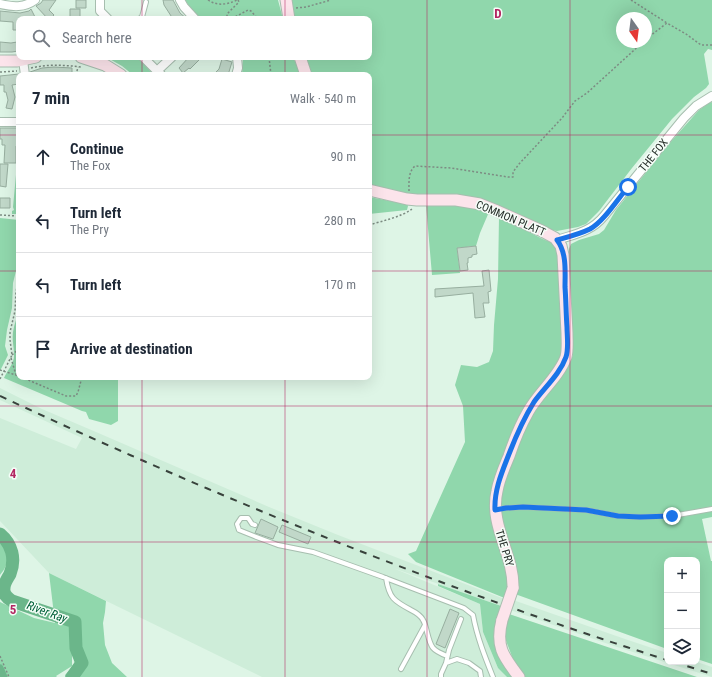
<!DOCTYPE html>
<meta charset="utf-8">
<style>
body{margin:0;font-family:"Roboto Condensed",sans-serif;background:#f2f2f3;color:#1f2937}
.controls{position:absolute;right:12px;bottom:12px;display:grid;overflow:hidden;border-radius:8px;box-shadow:0 4px 16px #0002}
.controls button{width:36px;height:36px;display:grid;place-items:center;padding:0;border:0;border-bottom:1px solid #e0e1e3;background:#fff;color:#1f2937;font:20px sans-serif}
.compass{position:absolute;left:616px;top:12px;width:36px;height:36px;border-radius:50%;background:#fff;box-shadow:0 4px 16px #0002;rotate:166deg}
.stop{position:absolute;width:12px;height:12px;margin:-9px;border:3px solid #1a73e8;border-radius:50%;background:#fff}
.stop.end{background:#1a73e8;border-color:#fff;box-shadow:0 1px 4px #0008}
.list{margin:0;padding:0;list-style:none}
h2{display:flex;justify-content:space-between;align-items:center;height:52px;margin:0;padding:0 16px;font-size:17px}
h2 small{font-size:13px;font-weight:400;color:#747a83}
.list li{display:grid;grid-template-columns:26px 1fr auto;gap:12px;align-items:center;box-sizing:border-box;height:64px;padding:0 16px;border-top:1px solid #e0e1e3}
.list b{display:block;font-size:15px;white-space:nowrap}
.list p{margin:0;font-size:13px;white-space:nowrap;color:#747a83}
.list em{font-size:13px;font-style:normal;color:#747a83}
.icon{flex:none;width:22px;height:22px;fill:none;stroke:currentColor;stroke-width:2;stroke-linecap:round;stroke-linejoin:round}
.map{position:relative;flex:none;width:712px;height:677px;overflow:hidden}
.search{position:absolute;background:#fff;box-shadow:0 4px 16px #0002;left:16px;top:16px;width:356px;height:44px;display:flex;align-items:center;gap:10px;box-sizing:border-box;padding:0 14px;border-radius:8px;color:#747a83;font-size:15px}
.panel{position:absolute;background:#fff;box-shadow:0 4px 16px #0002;left:16px;top:72px;width:356px;height:308px;border-radius:8px}
.map>svg:first-child{display:block}
.built{fill:#ceedd9}
.green{fill:#90d7ac;fill-rule:evenodd}
.lines{fill:none;stroke-linecap:round;stroke-linejoin:round}
.canal{stroke:#6bb68a;stroke-width:7}
.river{stroke:#6bb68a;stroke-width:13}
.building{fill:#c1d8c9;stroke:#97ae9f}
.lane-casing{stroke:#a7beaf;stroke-width:6}
.street-casing{stroke:#a7beaf;stroke-width:10}
.secondary-casing{stroke:#a7beaf;stroke-width:13}
.path{stroke:#7d8c83;stroke-width:1.5;stroke-dasharray:2 2;stroke-linecap:butt}
.lane{stroke:#fff;stroke-width:4}
.street{stroke:#fff;stroke-width:8}
.secondary{stroke:#fce4eb;stroke-width:11}
.rail{stroke:#38423c;stroke-width:2;stroke-dasharray:7 7;stroke-linecap:butt}
.secondary-bridge-casing{stroke:#a7beaf;stroke-width:13;stroke-linecap:butt}
.secondary-bridge{stroke:#fce4eb;stroke-width:11}
.route{stroke:#1a73e8;stroke-width:5}
.grid{fill:none;stroke:#b32762;stroke-width:1;stroke-opacity:0.55}
.labels{text-anchor:middle;stroke-width:3;stroke-linejoin:round;paint-order:stroke}
.street-label{font-size:11px;fill:#252d28;stroke:#f5fef8}
.water-label{font-size:12px;font-style:italic;fill:#006038;stroke:#f5fef8}
.grid-label{font-size:13px;text-anchor:middle;font-weight:bold;fill:#b32762;stroke:#f5fef8;stroke-width:3;stroke-linejoin:round;paint-order:stroke}
</style>
<div class="map">
<svg width="712" height="677" viewBox="0 0 712 677">
<rect width="100%" height="100%" fill="#def5e6"/>
<path class="built" d="M0,388L42,409L96,432L269,507L338,535L507,600L504,607L393,568L480,604L483,632L498,668L507,677H262L49,573L0,521V418L76,449L82,438L0,400Z
M513,600L625,639L667,653V662H697L712,667V677L614,646L510,610Z"/>
<path class="green" d="M185,0H278L283,19H204C195,15 190,8 185,0Z
M291,0H712V50L708,49L704,54L709,84L706,88L694,97L672,119L632,168L599,211L586,224L578,227L557,231L541,228L451,195L412,194L410,196L369,184V75H310L304,57H369V19H294ZM622,18H646V42H622Z
M106,57H137L154,75H133L122,66Z
M242,57H293L301,75H242L243,60Z
M712,102V517L702,519L711,561H712V664L697,659V560H667V649L515,594L502,524L500,500L505,475L531,415L566,370L573,355V348L572,319L569,249L571,244L579,240L599,234L604,230L616,210L667,146L699,110L709,103Z
M19,151V214H12V211L14,210L13,207L17,164Z
M369,197L407,204L408,206L407,210L369,214Z
M426,205H465L489,212L480,233L476,246L457,248L460,273L432,275Z
M499,217C518,225 535,237 555,244L559,253L564,350L496,482L509,577L507,599L416,562L408,554L416,551L465,442L463,406L455,385L461,365L477,367L489,362L493,351L494,325L498,279Z
M0,218L19,220V259L13,283L12,308L7,330L5,346L8,355L0,371Z
M19,308V377H118V421L111,425L89,419L86,412L82,411L4,378C7,371 15,362 14,355C14,346 12,342 13,332C14,324 18,316 19,308Z
M0,541C12,550 9,565 0,575Z
M49,573L106,601L105,612L103,623L105,645L112,663L127,677H65V675C72,668 79,662 72,652V666L56,676L57,677H0V602L34,618L55,623Z
M438,584L504,607L496,627L517,677H507L498,668L483,632L480,604L438,586Z
M509,614L697,677H524L516,667L505,638V631Z"/>
<g class="lines">
<path class="canal" d="M0,668L4,677"/>
<path class="river" d="M0,534C12,544 16,559 10,574C8,578 4,583 4,588C3,594 7,598 12,601L75,622L76,648L82,663L72,677"/>
</g>
<path class="building" d="M43,0H56L49,10L54,15L50,19H48L36,6L41,3Z
M76,0H86V8H76Z
M163,0H173L180,13L187,19H173L164,5Z
M31,9L36,19H19V30H13V22L0,21V11L20,13L29,11Z
M70,9H80V19H70Z
M0,42L11,43L17,42L18,51L12,52H0Z
M189,57H202L190,69L189,68L183,73L179,68Z
M222,59L232,62L228,75H213L219,69Z
M54,67L72,68V75L55,73V75H30V72L42,68Z
M19,74V84L12,85L15,97L12,109L6,108L8,100L6,92H4V85H0V76Z
M0,128H18L19,146H16V163H4L5,145H2V139H0Z
M0,164H8L6,187L0,186Z
M0,198H10V208H0Z
M476,246L477,254L472,255V257L468,258V263H467L468,270L460,271L457,248Z
M489,270L491,291L488,292L489,303H483L485,317L475,318L473,293L435,297V289L484,286L482,271Z
M261,519L278,527L273,539L255,533Z
M282,525L311,537L308,544L279,532Z
M450,609L459,613L445,648L436,644Z"/>
<g class="lines">
<g class="lane-casing">
<path id="lane" d="M139,19L142,17L146,2
M159,69L164,75
M497,509L506,508L523,507L586,510L618,516L640,517L672,516L712,509
M255,525L252,524L248,518H241L237,524L239,530L254,536L278,545L313,552L383,577L464,608L473,615C477,637 485,657 493,677
M386,578C389,598 394,601 411,610C415,612 421,616 423,620C425,623 426,628 427,632C431,648 432,650 447,656
M446,663L449,650L461,619
M401,669L425,625
M441,677V674L446,663L457,659L469,663L480,671L481,677"/>
</g>
<g class="street-casing">
<path id="street" d="M100,0V11L108,19
M180,0L184,7L195,19
M0,4C13,7 24,8 35,0
M143,57L157,71L172,57
M23,60L25,75
M236,75L238,68L237,57
M0,122H19
M557,240C575,234 591,232 604,216L684,118L696,106L712,96"/>
</g>
<g class="secondary-casing">
<path id="secondary" d="M286,0L289,19
M81,57L105,65L121,75
M300,57L306,75
M0,61H17L36,57
M369,190L407,199L417,200H456L480,204L495,210L542,231L555,238L561,246L563,255L567,333C567,341 568,349 566,357C559,377 538,393 528,412C520,426 514,441 509,456C504,468 499,479 497,491C489,525 514,555 513,588
M502,620C495,647 504,657 519,677"/>
</g>
<path class="path" d="M208,0C217,6 227,5 237,0
M238,0L239,2L227,14V18H233L248,10L251,11L258,19
M631,0L667,23
M296,8L306,7L331,0
M646,39L667,23L686,34L701,45H712
M269,57L271,75
M31,68C48,64 64,65 81,67
M0,72L17,71
M76,75L78,67
M409,191C409,182 408,172 415,166L451,168L508,177H513V172L519,164L562,118L575,101L587,93L643,42
M0,215L19,216
M369,225C382,221 401,217 412,209
M12,355L19,349
M11,358L16,375
M0,370L19,376
M21,377L66,396H76L78,392L82,377
M0,379L12,355L10,340V332L15,311L16,292L19,277
M0,656L9,677"/>
<use href="#lane" class="lane"/>
<use href="#street" class="street"/>
<use href="#secondary" class="secondary"/>
<path class="rail" d="M0,396C217,497 439,588 667,660
M674,662L712,674"/>
<g class="secondary-bridge-casing">
<path id="secondary-bridge" d="M502,620L513,588"/>
</g>
<use href="#secondary-bridge" class="secondary-bridge"/>
</g>
<g class="lines">
<path class="route" d="M628,187C617,200 604,221 590,229C580,234 568,237 557,240C567,253 565,272 565,287C566,300 566,314 567,327C567,336 569,348 566,357C560,374 545,387 534,402C524,418 516,436 509,454C502,472 494,490 495,510L506,508L523,507L586,510L618,516L640,517L672,516"/>
</g>
<path class="grid" d="M142,0V19M285,0V19M427,0V677M570,0V677M142,57V75M285,57V75M0,135H19M369,135H712M0,271H19M369,271H712M142,377V677M285,377V677M0,406H712M0,542H712"/>
<g class="labels">
<g class="street-label">
<text transform="translate(653 155) rotate(-51)" y="4">THE FOX</text>
<text transform="translate(511 218) rotate(23)" y="4">COMMON PLATT</text>
<text transform="translate(505 548) rotate(73)" y="4">THE PRY</text>
</g>
<g class="water-label">
<text transform="translate(47 612) rotate(20)" y="4">River Ray</text>
</g>
</g>
<g class="grid-label">
<text x="498" y="18">D</text>
<text x="13" y="478">4</text>
<text x="13" y="614">5</text>
</g>
</svg>
<div class="controls">
<button>+</button>
<button>−</button>
<button><svg class="icon" aria-label="layers" viewBox="0 0 24 24"><path d="M12 4l9 5-9 5-9-5zM3 14l9 5 9-5"/></svg></button>
</div>
<svg class="compass" viewBox="-18 -18 36 36"><path d="M0-13l5 13h-10z" fill="#e53935"/><path d="M0 13l5-13h-10z" fill="#747a83"/></svg>
<div class="stop" style="left:628px;top:187px"></div>
<div class="stop end" style="left:672px;top:516px"></div>
<div class="search"><svg class="icon" aria-label="search" viewBox="0 0 24 24"><circle cx="10" cy="10" r="6"/><path d="M15 15l6 6"/></svg>Search here</div>
<section class="panel">
<h2>7 min<small>Walk · 540 m</small></h2>
<ul class="list">
<li><svg class="icon" aria-label="ahead" viewBox="0 0 24 24"><path d="M12 20V5M6 11l6-6 6 6"/></svg><div><b>Continue</b><p>The Fox</p></div><em>90 m</em></li>
<li><svg class="icon" aria-label="left" viewBox="0 0 24 24"><path d="M17 20v-9H6M10 6l-5 5 5 5"/></svg><div><b>Turn left</b><p>The Pry</p></div><em>280 m</em></li>
<li><svg class="icon" aria-label="left" viewBox="0 0 24 24"><path d="M17 20v-9H6M10 6l-5 5 5 5"/></svg><div><b>Turn left</b></div><em>170 m</em></li>
<li><svg class="icon" aria-label="arrive" viewBox="0 0 24 24"><path d="M6 21V4h12l-3 4 3 4H6"/></svg><div><b>Arrive at destination</b></div></li>
</ul>
</section>
</div>
